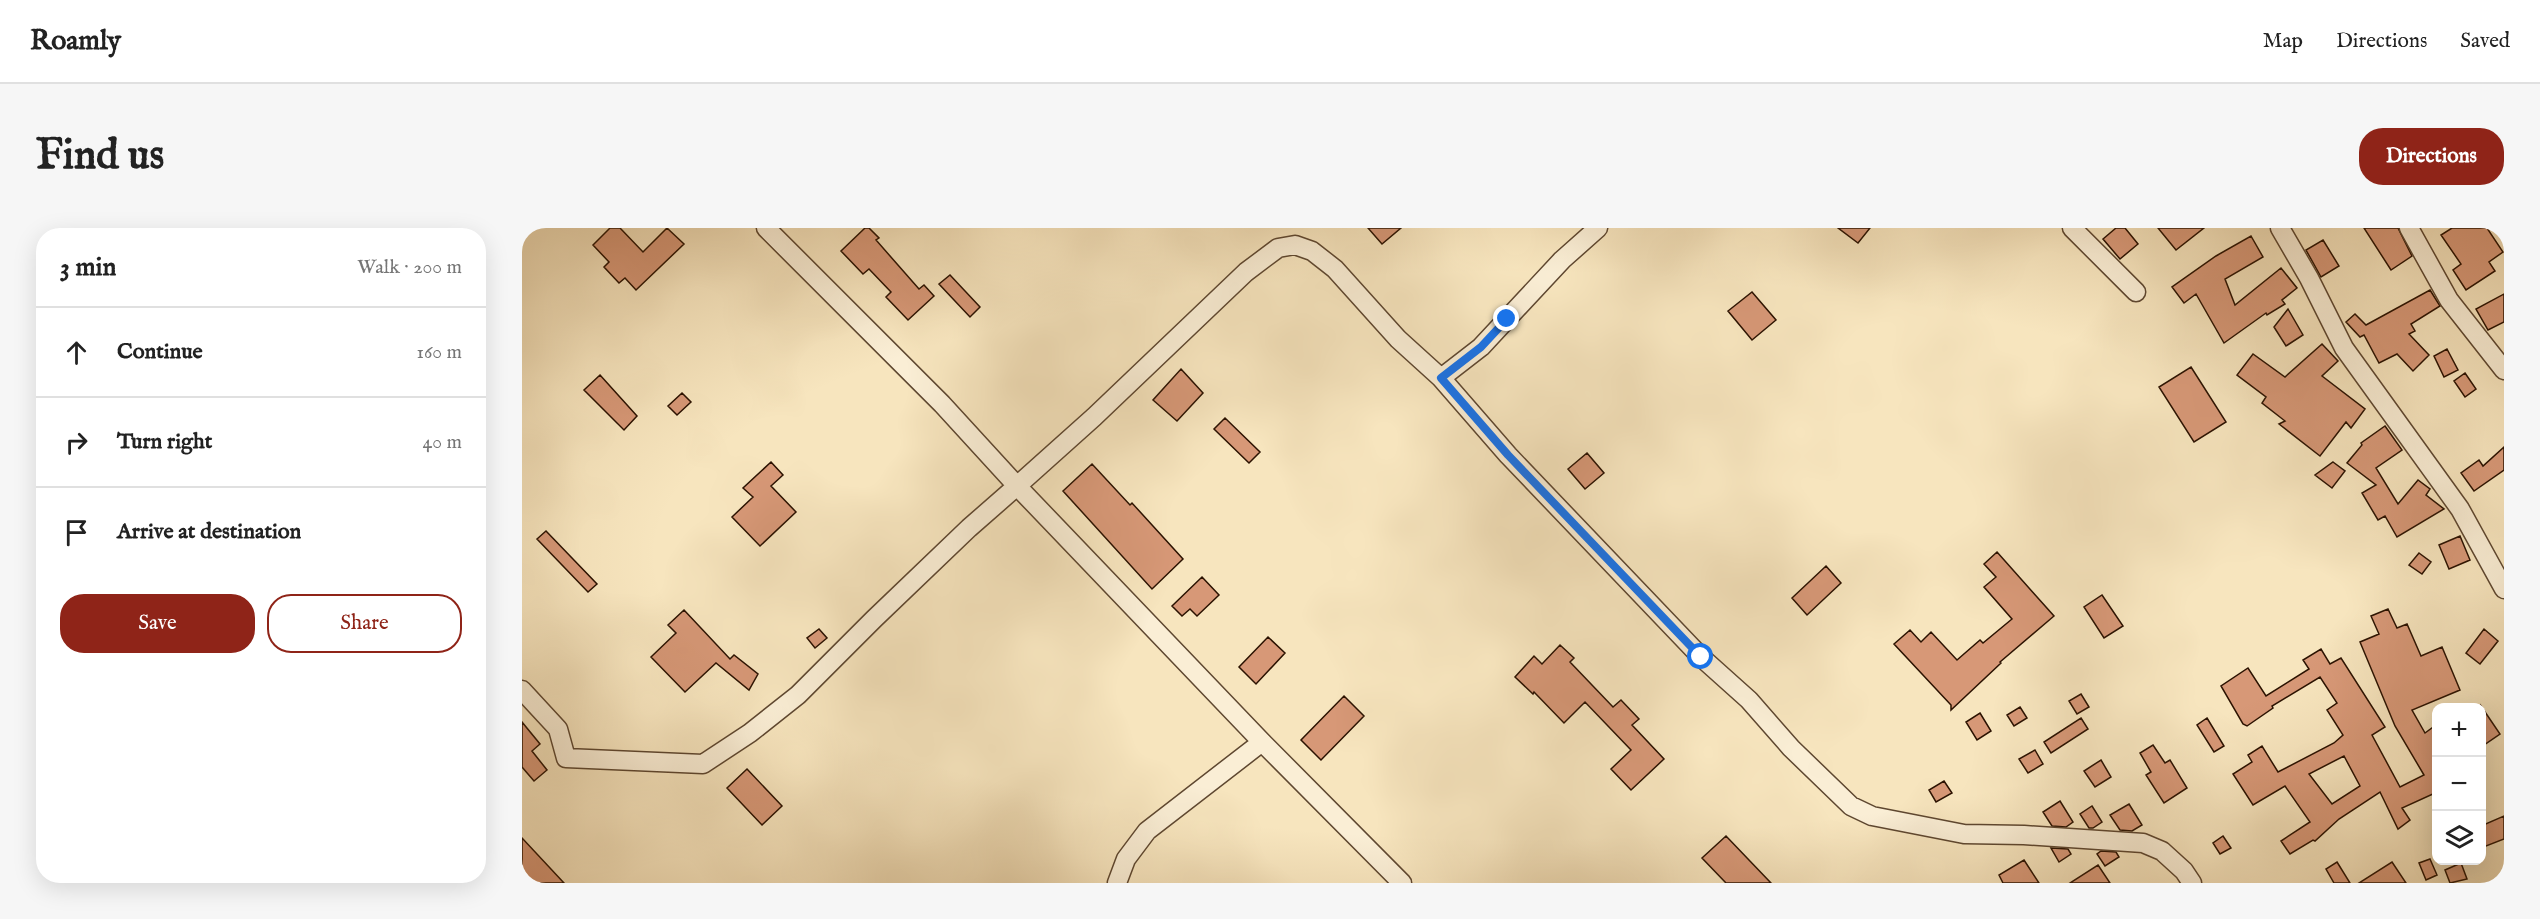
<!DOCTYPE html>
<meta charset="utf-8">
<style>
body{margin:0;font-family:"IM FELL English",serif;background:#f6f6f6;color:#222}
.controls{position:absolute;right:18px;bottom:18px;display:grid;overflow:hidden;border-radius:12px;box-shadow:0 6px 24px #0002}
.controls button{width:54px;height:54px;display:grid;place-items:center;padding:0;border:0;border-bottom:2px solid #e0e0e0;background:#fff;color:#222;font:30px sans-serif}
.stop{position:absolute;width:18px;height:18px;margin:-14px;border:4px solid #1a73e8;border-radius:50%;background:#fff}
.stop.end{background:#1a73e8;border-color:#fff;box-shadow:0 2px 6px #0008}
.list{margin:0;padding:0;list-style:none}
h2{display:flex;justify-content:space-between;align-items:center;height:78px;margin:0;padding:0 24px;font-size:26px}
h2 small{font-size:20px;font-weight:400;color:#767676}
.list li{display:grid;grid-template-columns:39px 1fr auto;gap:18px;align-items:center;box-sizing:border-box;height:90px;padding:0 24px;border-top:2px solid #e0e0e0}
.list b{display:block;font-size:22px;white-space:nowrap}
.list em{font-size:20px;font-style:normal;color:#767676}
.actions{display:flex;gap:12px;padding:18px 24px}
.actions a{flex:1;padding:14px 0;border:2px solid #8f2418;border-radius:24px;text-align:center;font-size:21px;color:#8f2418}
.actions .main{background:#8f2418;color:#fff}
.icon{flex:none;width:33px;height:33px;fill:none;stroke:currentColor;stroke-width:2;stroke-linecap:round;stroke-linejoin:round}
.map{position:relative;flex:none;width:1982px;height:655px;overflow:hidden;border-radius:24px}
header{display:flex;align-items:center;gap:36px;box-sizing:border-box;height:84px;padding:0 30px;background:#fff;border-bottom:2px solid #e0e0e0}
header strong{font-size:28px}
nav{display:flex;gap:33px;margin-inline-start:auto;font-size:21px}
.intro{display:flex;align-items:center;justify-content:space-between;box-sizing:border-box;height:144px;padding:0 36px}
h1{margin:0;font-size:42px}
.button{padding:15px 27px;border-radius:24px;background:#8f2418;color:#fff;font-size:21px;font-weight:700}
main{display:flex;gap:36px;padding:0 36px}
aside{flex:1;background:#fff;border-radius:24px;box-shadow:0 6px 24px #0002}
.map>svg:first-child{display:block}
.building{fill:#d79877;stroke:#2b1201;stroke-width:1.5;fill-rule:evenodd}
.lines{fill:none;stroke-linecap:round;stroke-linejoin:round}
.minor-casing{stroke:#5e4730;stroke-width:21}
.minor{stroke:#faeed5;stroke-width:18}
.route{stroke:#1a73e8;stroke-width:8}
</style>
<header>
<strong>Roamly</strong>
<nav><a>Map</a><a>Directions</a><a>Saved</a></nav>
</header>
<div class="intro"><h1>Find us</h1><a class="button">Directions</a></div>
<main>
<aside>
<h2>3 min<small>Walk · 200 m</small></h2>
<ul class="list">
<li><svg class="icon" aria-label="ahead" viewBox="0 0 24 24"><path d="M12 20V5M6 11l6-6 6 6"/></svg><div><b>Continue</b></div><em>160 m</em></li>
<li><svg class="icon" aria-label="right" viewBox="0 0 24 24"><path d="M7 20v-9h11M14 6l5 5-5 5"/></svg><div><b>Turn right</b></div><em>40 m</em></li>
<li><svg class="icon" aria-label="arrive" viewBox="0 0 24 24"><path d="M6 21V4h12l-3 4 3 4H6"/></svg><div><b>Arrive at destination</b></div></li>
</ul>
<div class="actions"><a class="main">Save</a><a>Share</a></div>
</aside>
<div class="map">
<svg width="1982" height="655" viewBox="0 0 1982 655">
<rect width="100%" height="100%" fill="#f7e5be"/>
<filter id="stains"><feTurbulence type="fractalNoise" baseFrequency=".00333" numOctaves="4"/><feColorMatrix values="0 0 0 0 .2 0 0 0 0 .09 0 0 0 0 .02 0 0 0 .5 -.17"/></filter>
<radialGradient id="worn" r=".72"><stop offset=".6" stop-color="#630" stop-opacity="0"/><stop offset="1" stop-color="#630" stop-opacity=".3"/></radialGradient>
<path class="building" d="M88,0H98L121,24L145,0L162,16L114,62L103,50L97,55L82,39L87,34L71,17Z
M343,0H347L357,10L354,12L397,61L402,57L412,68L386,92L364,69L369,64L347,41L341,46L319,23Z
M846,0H879L860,16Z
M1316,0H1348L1336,15Z
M1594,0H1603L1616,16L1598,31L1581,11Z
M1636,0H1682L1654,22Z
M1842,0H1876L1890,28L1869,42Z
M1930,0H1965L1981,24L1967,34L1973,43L1944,62L1931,42L1939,36L1919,7Z
M1729,8L1741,29L1703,51L1713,77L1759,40L1775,60L1760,72L1763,76L1745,87L1744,85L1702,115L1674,66L1662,75L1650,59L1694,28Z
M1801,12L1817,38L1799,49L1784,22Z
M428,47L458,79L448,89L417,56Z
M1908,62L1918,78L1889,96L1893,103L1887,106L1907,127L1891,143L1875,126L1857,135L1842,107L1838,109L1824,94L1833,86L1844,97Z
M1230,64L1254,92L1230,112L1206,83Z
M1982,66V94L1966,102L1954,81Z
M1766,81L1781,107L1764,118L1752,99Z
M1800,116L1816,133L1800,148L1843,181L1829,200L1824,194L1798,228L1757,196L1763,193L1740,175L1744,169L1715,147L1731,126L1763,149Z
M1925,121L1936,142L1922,149L1912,128Z
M1669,139L1704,194L1672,214L1637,159Z
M659,141L681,165L655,193L631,172Z
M1943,145L1954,161L1943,169L1932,153Z
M78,147L115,188L102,202L62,162Z
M160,165L169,174L155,187L146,178Z
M703,190L738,224L727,235L692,201Z
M1863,198L1880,222L1854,240L1876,276L1896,252L1908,261L1904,267L1922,281L1875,309L1863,288L1856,292L1840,265L1854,257L1825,235L1840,217L1839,215Z
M1982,219V242L1952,263L1939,245L1957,232L1961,238Z
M1065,225L1082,245L1063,261L1046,241Z
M249,234L261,247L249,258L274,284L238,318L210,289L231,269L221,260Z
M1811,234L1823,243L1810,260L1793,247Z
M570,236L608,277L610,275L661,331L630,361L541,263Z
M24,303L75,356L66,364L15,311Z
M1938,308L1948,332L1927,341L1917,317Z
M1475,324L1532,388L1478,434L1479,435L1429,482V477L1372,416L1388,402L1399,414L1409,404L1435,432L1458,412L1461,415L1490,391L1462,359L1474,349L1462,336Z
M1897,325L1909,334L1900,346L1887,337Z
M1304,338L1319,355L1285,387L1270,370Z
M680,349L697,367L675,388L668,381L660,388L650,378Z
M1580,367L1601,398L1582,410L1562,379Z
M1866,381L1875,400L1885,396L1899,428L1920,419L1938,462L1890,482L1903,505L1914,497V567L1913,565L1880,580L1888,592L1876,601L1858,564L1817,591L1793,613L1791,612L1768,626L1759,613L1788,594L1763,558L1731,577L1711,546L1730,534L1726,527L1740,518L1756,544L1812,515L1821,507L1805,482L1815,475L1798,449L1750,478L1751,480L1725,498L1721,496L1699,458L1726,440L1744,468L1787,441L1781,432L1799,421L1808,436L1819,430L1863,499L1850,507L1878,559L1902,547L1873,498L1838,414L1857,406L1849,388ZM1822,528L1838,558L1810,576L1787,546Z
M162,382L208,431L212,427L236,446L227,462L194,435L163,464L129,429L154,405L146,397Z
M297,401L305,410L293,420L285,410Z
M1962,401L1976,413L1958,436L1944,425Z
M746,409L763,425L734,456L717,439Z
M1038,417L1052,430L1048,434L1091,479L1099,472L1117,491L1110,497L1142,531L1109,562L1089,541L1109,522L1063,474L1042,495L1012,464L1011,466L993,449L1012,428L1020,436Z
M1559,466L1567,479L1555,486L1547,473Z
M822,468L842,488L799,532L779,512Z
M1959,478L1978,506L1959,519Z
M1498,479L1505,490L1492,498L1485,487Z
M1458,485L1469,503L1455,512L1444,494Z
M1559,490L1566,501L1529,525L1522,514Z
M1685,490L1702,518L1692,524L1675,497Z
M0,494L18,516L10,523L25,542L12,553L0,539Z
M1631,517L1643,535L1648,532L1665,560L1642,575L1624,547L1629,544L1618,525Z
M1513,522L1521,536L1506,545L1497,531Z
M1579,532L1589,549L1573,559L1562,543Z
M225,541L260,578L240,597L205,560Z
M1422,553L1430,565L1414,574L1407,562Z
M1538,573L1551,594L1544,599L1530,598L1521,584Z
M1607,576L1620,597L1610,603L1598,602L1588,587Z
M1570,578L1580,594L1571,600H1567L1558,586Z
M1982,588V611L1959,620V598Z
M1204,608L1249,655H1204L1180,630Z
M1701,608L1709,620L1698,626L1691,615Z
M0,610L42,655H0Z
M1529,620L1546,621L1549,626L1537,634Z
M1579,623L1594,624L1597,629L1583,638L1575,626Z
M1908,631L1915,647L1904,652L1897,635Z
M1502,632L1517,655H1481L1477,647Z
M1815,634L1828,655H1812L1804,641Z
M1870,634L1884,655H1837Z
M1939,635L1945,651L1928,655L1923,642Z
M1576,637L1588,655H1548Z"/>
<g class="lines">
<g class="minor-casing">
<path id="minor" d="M244,0L420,176L495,258L572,189L724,44L756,20L773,17L790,23L813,41L876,111L919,150L986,227L1179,429L1227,472L1269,520L1329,578L1350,588L1442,606L1502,607L1621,615L1640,623L1662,643L1670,655
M1550,0L1614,64
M1758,0L1787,50L1822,120L1938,281L1982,361
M1887,0L1927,72L1982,142
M919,150L959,119L1040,32L1076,0
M0,462L36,501L44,530L181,536L228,505L276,467L352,391L447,300L495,258L740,514L880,655
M595,655L604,631L625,603L740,514"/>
</g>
<use href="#minor" class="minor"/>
</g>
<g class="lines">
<path class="route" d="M985,91L959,119L919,150L986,227L1179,429"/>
</g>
<rect width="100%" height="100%" filter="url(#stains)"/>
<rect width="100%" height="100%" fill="url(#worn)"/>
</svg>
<div class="controls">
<button>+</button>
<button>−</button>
<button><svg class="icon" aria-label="layers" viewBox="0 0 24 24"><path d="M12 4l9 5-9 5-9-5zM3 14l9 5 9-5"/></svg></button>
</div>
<div class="stop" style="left:1179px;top:429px"></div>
<div class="stop end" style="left:985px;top:91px"></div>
</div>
</main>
